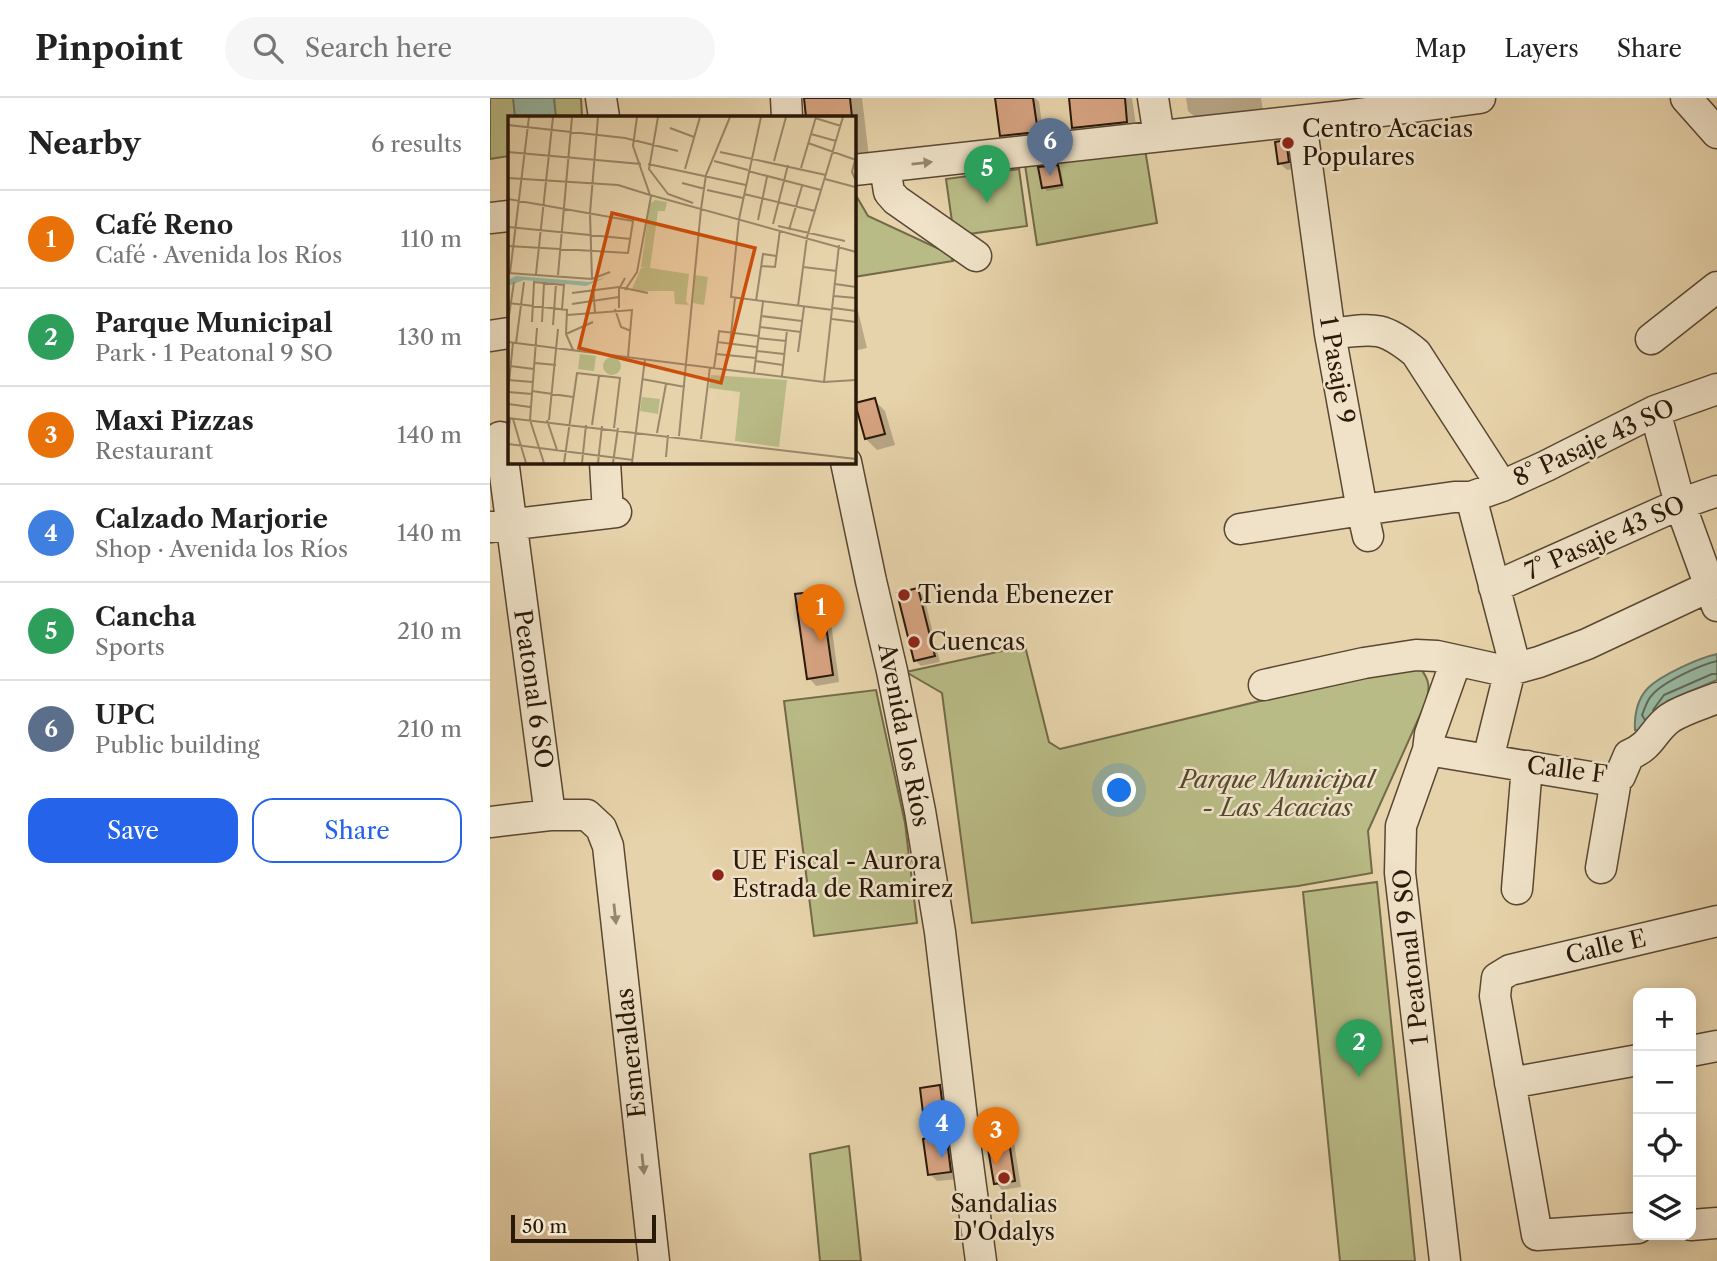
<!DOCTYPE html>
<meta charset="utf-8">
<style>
body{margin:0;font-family:"Libre Caslon Text",serif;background:#f6f6f6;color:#222}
.controls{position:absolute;right:21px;bottom:21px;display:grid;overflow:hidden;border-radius:14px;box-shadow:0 4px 18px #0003}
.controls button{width:63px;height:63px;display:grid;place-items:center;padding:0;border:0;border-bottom:2px solid #e0e0e0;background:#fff;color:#222;font:35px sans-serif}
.scale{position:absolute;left:21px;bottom:18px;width:145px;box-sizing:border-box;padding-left:7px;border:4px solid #2a1809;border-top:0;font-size:19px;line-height:24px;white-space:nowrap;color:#2a1809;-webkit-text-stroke:5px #efe2c8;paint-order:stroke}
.you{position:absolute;left:630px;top:693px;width:24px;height:24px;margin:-18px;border:5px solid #fff;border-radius:50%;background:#1a73e8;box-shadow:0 0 0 10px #1a73e833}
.badge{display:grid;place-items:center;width:46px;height:46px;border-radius:50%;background:#2563eb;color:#fff;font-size:23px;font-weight:700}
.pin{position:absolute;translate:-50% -58px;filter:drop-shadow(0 2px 4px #0008)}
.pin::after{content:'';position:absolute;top:37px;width:24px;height:21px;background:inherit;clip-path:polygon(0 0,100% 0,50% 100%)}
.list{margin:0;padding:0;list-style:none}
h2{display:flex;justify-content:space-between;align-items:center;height:91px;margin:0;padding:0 28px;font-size:30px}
h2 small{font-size:23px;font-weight:400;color:#767676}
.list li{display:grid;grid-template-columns:46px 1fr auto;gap:21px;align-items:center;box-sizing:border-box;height:98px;padding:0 28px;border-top:2px solid #e0e0e0}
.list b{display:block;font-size:26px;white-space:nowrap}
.list p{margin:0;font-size:23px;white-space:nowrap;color:#767676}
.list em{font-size:23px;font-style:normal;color:#767676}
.actions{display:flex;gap:14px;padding:21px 28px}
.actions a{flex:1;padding:16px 0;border:2px solid #2563eb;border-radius:21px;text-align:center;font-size:24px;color:#2563eb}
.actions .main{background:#2563eb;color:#fff}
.icon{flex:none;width:38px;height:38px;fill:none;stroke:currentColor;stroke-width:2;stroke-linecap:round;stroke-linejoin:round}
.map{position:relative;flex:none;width:1227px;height:1163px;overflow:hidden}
header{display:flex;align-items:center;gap:42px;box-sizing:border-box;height:98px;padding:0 35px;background:#fff;border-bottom:2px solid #e0e0e0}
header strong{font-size:33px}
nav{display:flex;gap:38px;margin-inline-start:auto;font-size:24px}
.search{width:490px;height:63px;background:#f6f6f6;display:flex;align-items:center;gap:18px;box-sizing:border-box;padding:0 24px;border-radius:38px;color:#767676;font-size:26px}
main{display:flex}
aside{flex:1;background:#fff}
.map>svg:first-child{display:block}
.green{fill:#b9bb86;stroke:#726a48;stroke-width:2}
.water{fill:#98b9a4;stroke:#6c7966;stroke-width:2}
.shadow{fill:#0003}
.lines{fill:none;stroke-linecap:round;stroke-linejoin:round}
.shore{stroke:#616856;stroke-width:2}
.building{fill:#d7a482;stroke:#2a1809;stroke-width:2}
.minor-casing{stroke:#594732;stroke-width:33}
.minor{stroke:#efe2c8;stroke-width:30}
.oneway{fill:#968772}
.poi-dot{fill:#8f2418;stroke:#efe2c8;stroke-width:2.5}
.labels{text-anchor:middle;stroke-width:5;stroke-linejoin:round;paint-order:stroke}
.poi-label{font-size:24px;fill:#2a1809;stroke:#efe2c8;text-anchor:start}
.street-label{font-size:24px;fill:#2a1809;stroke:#efe2c8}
.park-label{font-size:24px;font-style:italic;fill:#55492e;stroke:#efe2c8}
.inset-road{fill:none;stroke:#9b886a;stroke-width:2}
.view{fill:#cc4f0c;fill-opacity:0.15;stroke:#cc4f0c;stroke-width:3.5}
.inset-edge{fill:none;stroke:#2a1809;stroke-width:3.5}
</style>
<header>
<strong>Pinpoint</strong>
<div class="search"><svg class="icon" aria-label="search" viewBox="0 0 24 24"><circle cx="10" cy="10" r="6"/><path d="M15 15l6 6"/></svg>Search here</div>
<nav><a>Map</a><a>Layers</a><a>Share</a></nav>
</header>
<main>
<aside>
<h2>Nearby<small>6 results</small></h2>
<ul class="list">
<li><span class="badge" style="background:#e8710a">1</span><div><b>Café Reno</b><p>Café · Avenida los Ríos</p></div><em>110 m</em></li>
<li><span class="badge" style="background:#2e9e5b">2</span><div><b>Parque Municipal</b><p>Park · 1 Peatonal 9 SO</p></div><em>130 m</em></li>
<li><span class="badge" style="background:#e8710a">3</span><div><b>Maxi Pizzas</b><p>Restaurant</p></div><em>140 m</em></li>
<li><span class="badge" style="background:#3f7fe0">4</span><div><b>Calzado Marjorie</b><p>Shop · Avenida los Ríos</p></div><em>140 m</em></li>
<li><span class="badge" style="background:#2e9e5b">5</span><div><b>Cancha</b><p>Sports</p></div><em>210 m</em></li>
<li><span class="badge" style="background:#5c6f8a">6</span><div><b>UPC</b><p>Public building</p></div><em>210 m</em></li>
</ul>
<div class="actions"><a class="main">Save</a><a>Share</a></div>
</aside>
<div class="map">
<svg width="1227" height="1163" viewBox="0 0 1227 1163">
<rect width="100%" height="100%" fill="#e7d3ab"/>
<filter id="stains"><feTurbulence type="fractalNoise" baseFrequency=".00286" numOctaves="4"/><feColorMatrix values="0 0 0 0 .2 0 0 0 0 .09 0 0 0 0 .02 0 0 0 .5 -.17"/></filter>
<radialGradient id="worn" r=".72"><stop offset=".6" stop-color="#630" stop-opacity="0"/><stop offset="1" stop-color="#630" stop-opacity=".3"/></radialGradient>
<path class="green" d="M0,0H91L92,19H19V58L0,61Z
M654,45L667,125L547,147L534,60Z
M529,71L537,128L464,138L456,81Z
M364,94L378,118L460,156L463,163L364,179Z
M535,548L559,644L570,651L920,567L930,570C940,582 940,590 936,604L878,733L882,775L808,788L482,825L452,595L416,574Z
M386,592L415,725L427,825L324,838L294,603Z
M887,784L925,1163H850L813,794Z
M359,1048L371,1163H330L320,1056Z"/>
<path class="water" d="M23,0H64L66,19H25Z
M1227,556V582L1177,603L1158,633L1145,632C1144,618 1147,601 1158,590C1171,577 1209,560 1227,556Z"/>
<path class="shadow" d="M316,0H372L380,67L364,69V19H318Z
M522,0H545L549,4L554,41L519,45L512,37Z
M580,0H642L647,34L594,40L584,30Z
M696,0H771L773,13L710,24L698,13Z
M795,44L803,51L805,71L797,72L789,65Z
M568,69L571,72L574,90L557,93L554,89Z
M364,209L368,213L377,250L364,253Z
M384,302L395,313L405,347L387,352L376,341Z
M427,492L434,498L450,564L431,568L425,562Z
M331,495L338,502L349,584L326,588L319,580Z
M450,989L457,996L468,1081L447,1083L440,1076L438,1042Z
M516,1032L523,1038L531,1089L512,1092L506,1085Z"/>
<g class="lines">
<path class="shore" d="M1163,612L1174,597L1222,576H1227
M1155,622L1152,617C1155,610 1157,602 1162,597C1173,584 1210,567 1227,563"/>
</g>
<path class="building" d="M314,0H360L362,19H316Z
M505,0H543L548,34L510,38Z
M579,0H635L637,24L582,30Z
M796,42L799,64L788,66L785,44Z
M568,67L572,87L552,90L548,69Z
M385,300L395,336L375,341L365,305Z
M428,490L445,558L424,563L407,495Z
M331,493L343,577L317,581L305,496Z
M450,987L461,1074L438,1077L433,1041L436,1040L430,990Z
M517,1030L525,1083L504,1086L495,1033Z"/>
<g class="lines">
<g class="minor-casing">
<path id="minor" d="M111,0L114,19
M296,0L297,19
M663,0L669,38
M1196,0L1227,35
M811,23L840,236L872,412L964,399H981L1012,388L1056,368L1165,313L1227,291
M395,69L399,94L406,102L486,158
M364,72L854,18L990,0
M0,120L19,118
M840,236C882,231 891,226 926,255L1012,388
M0,238L19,235
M1161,241L1227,189
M1165,313L1190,406L1227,508
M10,339L60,717
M115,364L118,415
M356,364L381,483L402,573L430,713L450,834L473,1029L491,1163
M981,399L1022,556L1020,572L998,661
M0,429L126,414
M750,431L872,412L878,438
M1004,489L1190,406L1227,393
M774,587L874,565L926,557L947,558L1006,571L1020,572L1049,564L1097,546L1227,485
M938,652L1118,682H1126
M0,724L60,717H97L111,730L118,748L164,1163
M1111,770L1126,682L1130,678L1139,657C1163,647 1162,633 1180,620C1194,611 1212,606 1227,600
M1027,791L1037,668
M1201,953L1227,948
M1020,985L1148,962
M1201,1127L1227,1125
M1148,1130L1047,1137L1005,898L1007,880L1020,872L1227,823
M955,1163L910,775L911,728L938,652L940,636L966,563"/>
</g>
<use href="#minor" class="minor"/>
</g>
<defs><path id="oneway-solid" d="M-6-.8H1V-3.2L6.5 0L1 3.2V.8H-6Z" transform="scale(1.75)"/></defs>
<g class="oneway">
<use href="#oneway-solid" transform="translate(432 65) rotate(-6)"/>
<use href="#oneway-solid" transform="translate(125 816) rotate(84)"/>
<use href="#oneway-solid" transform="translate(153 1066) rotate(84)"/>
</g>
<g class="poi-dot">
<circle cx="798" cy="45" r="7"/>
<circle cx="414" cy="497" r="7"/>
<circle cx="424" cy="544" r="7"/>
<circle cx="228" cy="777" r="7"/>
<circle cx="514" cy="1080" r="7"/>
</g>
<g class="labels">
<g class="poi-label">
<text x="812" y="39">Centro Acacias<tspan x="812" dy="28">Populares</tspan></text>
<text x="428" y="505">Tienda Ebenezer</text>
<text x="438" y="552">Cuencas</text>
<text x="242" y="771">UE Fiscal - Aurora<tspan x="242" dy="28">Estrada de Ramirez</tspan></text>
<text x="514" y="1114" text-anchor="middle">Sandalias<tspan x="514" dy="28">D'Odalys</tspan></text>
</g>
<g class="street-label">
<text transform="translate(847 272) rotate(80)" y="8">1 Pasaje 9</text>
<text transform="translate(1104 345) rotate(-25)" y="8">8° Pasaje 43 SO</text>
<text transform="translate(1115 440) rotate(-24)" y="8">7° Pasaje 43 SO</text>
<text transform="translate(43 591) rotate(82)" y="8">Peatonal 6 SO</text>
<text transform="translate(414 637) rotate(79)" y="8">Avenida los Ríos</text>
<text transform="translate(1077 672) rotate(7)" y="8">Calle F</text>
<text transform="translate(1116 849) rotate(-13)" y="8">Calle E</text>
<text transform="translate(921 859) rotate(-96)" y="8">1 Peatonal 9 SO</text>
<text transform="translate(141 955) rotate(-96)" y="8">Esmeraldas</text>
</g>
<g class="park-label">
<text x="787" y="690">Parque Municipal<tspan x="787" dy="28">- Las Acacias</tspan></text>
</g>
</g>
<g transform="translate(18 18)">
<rect width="348" height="348" fill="#e7d3ab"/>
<path d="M147,84L159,86L157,95H150L142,152L181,158L178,185L181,189L167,188L166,175H123L133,152H138L133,151L142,88ZM187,159L200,161L196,189L185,187ZM72,238L88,240L86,255L70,253ZM95 250a9 9 0 1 1 18 0a9 9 0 1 1-18 0ZM203,259L279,264L271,331L227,325L232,276L201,272ZM134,281L152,283L150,298L132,295Z" fill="#b9bb86"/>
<path d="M8,160L81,166L99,161L78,170L16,164L0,170V164Z" fill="#98b9a4"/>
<path class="inset-road" d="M129,1L125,30L142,79L348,136M150,1L141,53L160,78L185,87M307,2L333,10M0,9L117,22L170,35M162,12L186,21M303,18L328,25M300,27L348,44M0,36L133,48M212,36L318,59M348,40L344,56L348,65M206,45L240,54M266,45L278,1M140,48L238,69M293,52L308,1M177,53L192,1M240,55L313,74M0,62L110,69L142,79M317,63L347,71M174,67L197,73M199,74L235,82M236,78L307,95M0,83L125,105L120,137L0,130M193,93L198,59L222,1M231,103L223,181L325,194M231,103L253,1M250,104L259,61M265,108L280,49M270,110L337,125M0,111L123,123M281,114L294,70M253,150L267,151L272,114M295,151L329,155M0,157L84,163L102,156M2,157L21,1M28,158L45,1M50,159L64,1M84,163L82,97L90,1M327,168L348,171M85,169L87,197M117,174L129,156L143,80M64,177L111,171L140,177M326,180L348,182M248,185L255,138L268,140M0,187L59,194L58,218L65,234M64,188L111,181M290,190L299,121L335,1M111,192V173L117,162M325,192L348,195M107,193L113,211L123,215M59,199L124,194L120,241M253,200L294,205M324,203L348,206M0,206L6,166M24,206L26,166L56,169L54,193M34,206L36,167M45,209L48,168M252,211L293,216M29,212L22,304L36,347M210,215L250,220M58,218L85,206M250,222L278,225M0,226L316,266L348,264M209,226L249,231M8,227L16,166M222,227L227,182M249,235L276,238M290,236L296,191M208,238L248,242M247,245L275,249M27,247L48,249M2,250L26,253M206,252L211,216M246,257L255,186M274,260L279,214M134,263L177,271M0,264L25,266M316,266L331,129M24,275L65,281M0,276L24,278M0,277L5,226M0,288L22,291M0,302L348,343M5,303L18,347M39,304L49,334M41,304L50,213M84,309L91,260M149,317L158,268M171,320L193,93M193,323L202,251M0,325L2,302M0,328L125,344M158,341L160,319M56,347L69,257L112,262L106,312M74,347L78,309M90,347L94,310M105,347L110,312M124,347L137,243"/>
<path class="view" d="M104,97L247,132L213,267L71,232Z"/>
<rect width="348" height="348" class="inset-edge"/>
</g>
<rect width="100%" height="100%" filter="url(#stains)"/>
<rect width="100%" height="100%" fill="url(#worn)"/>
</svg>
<div class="controls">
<button>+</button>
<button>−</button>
<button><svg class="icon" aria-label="locate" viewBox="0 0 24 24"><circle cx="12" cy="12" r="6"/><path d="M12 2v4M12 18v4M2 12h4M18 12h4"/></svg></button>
<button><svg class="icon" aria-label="layers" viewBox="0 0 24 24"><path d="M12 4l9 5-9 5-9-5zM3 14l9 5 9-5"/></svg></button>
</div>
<div class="scale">50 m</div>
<div class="you"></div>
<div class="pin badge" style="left:331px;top:544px;background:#e8710a">1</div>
<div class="pin badge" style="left:869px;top:979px;background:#2e9e5b">2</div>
<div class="pin badge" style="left:506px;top:1067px;background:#e8710a">3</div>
<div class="pin badge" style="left:452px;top:1060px;background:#3f7fe0">4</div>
<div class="pin badge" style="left:497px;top:105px;background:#2e9e5b">5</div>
<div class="pin badge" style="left:560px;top:78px;background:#5c6f8a">6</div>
</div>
</main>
